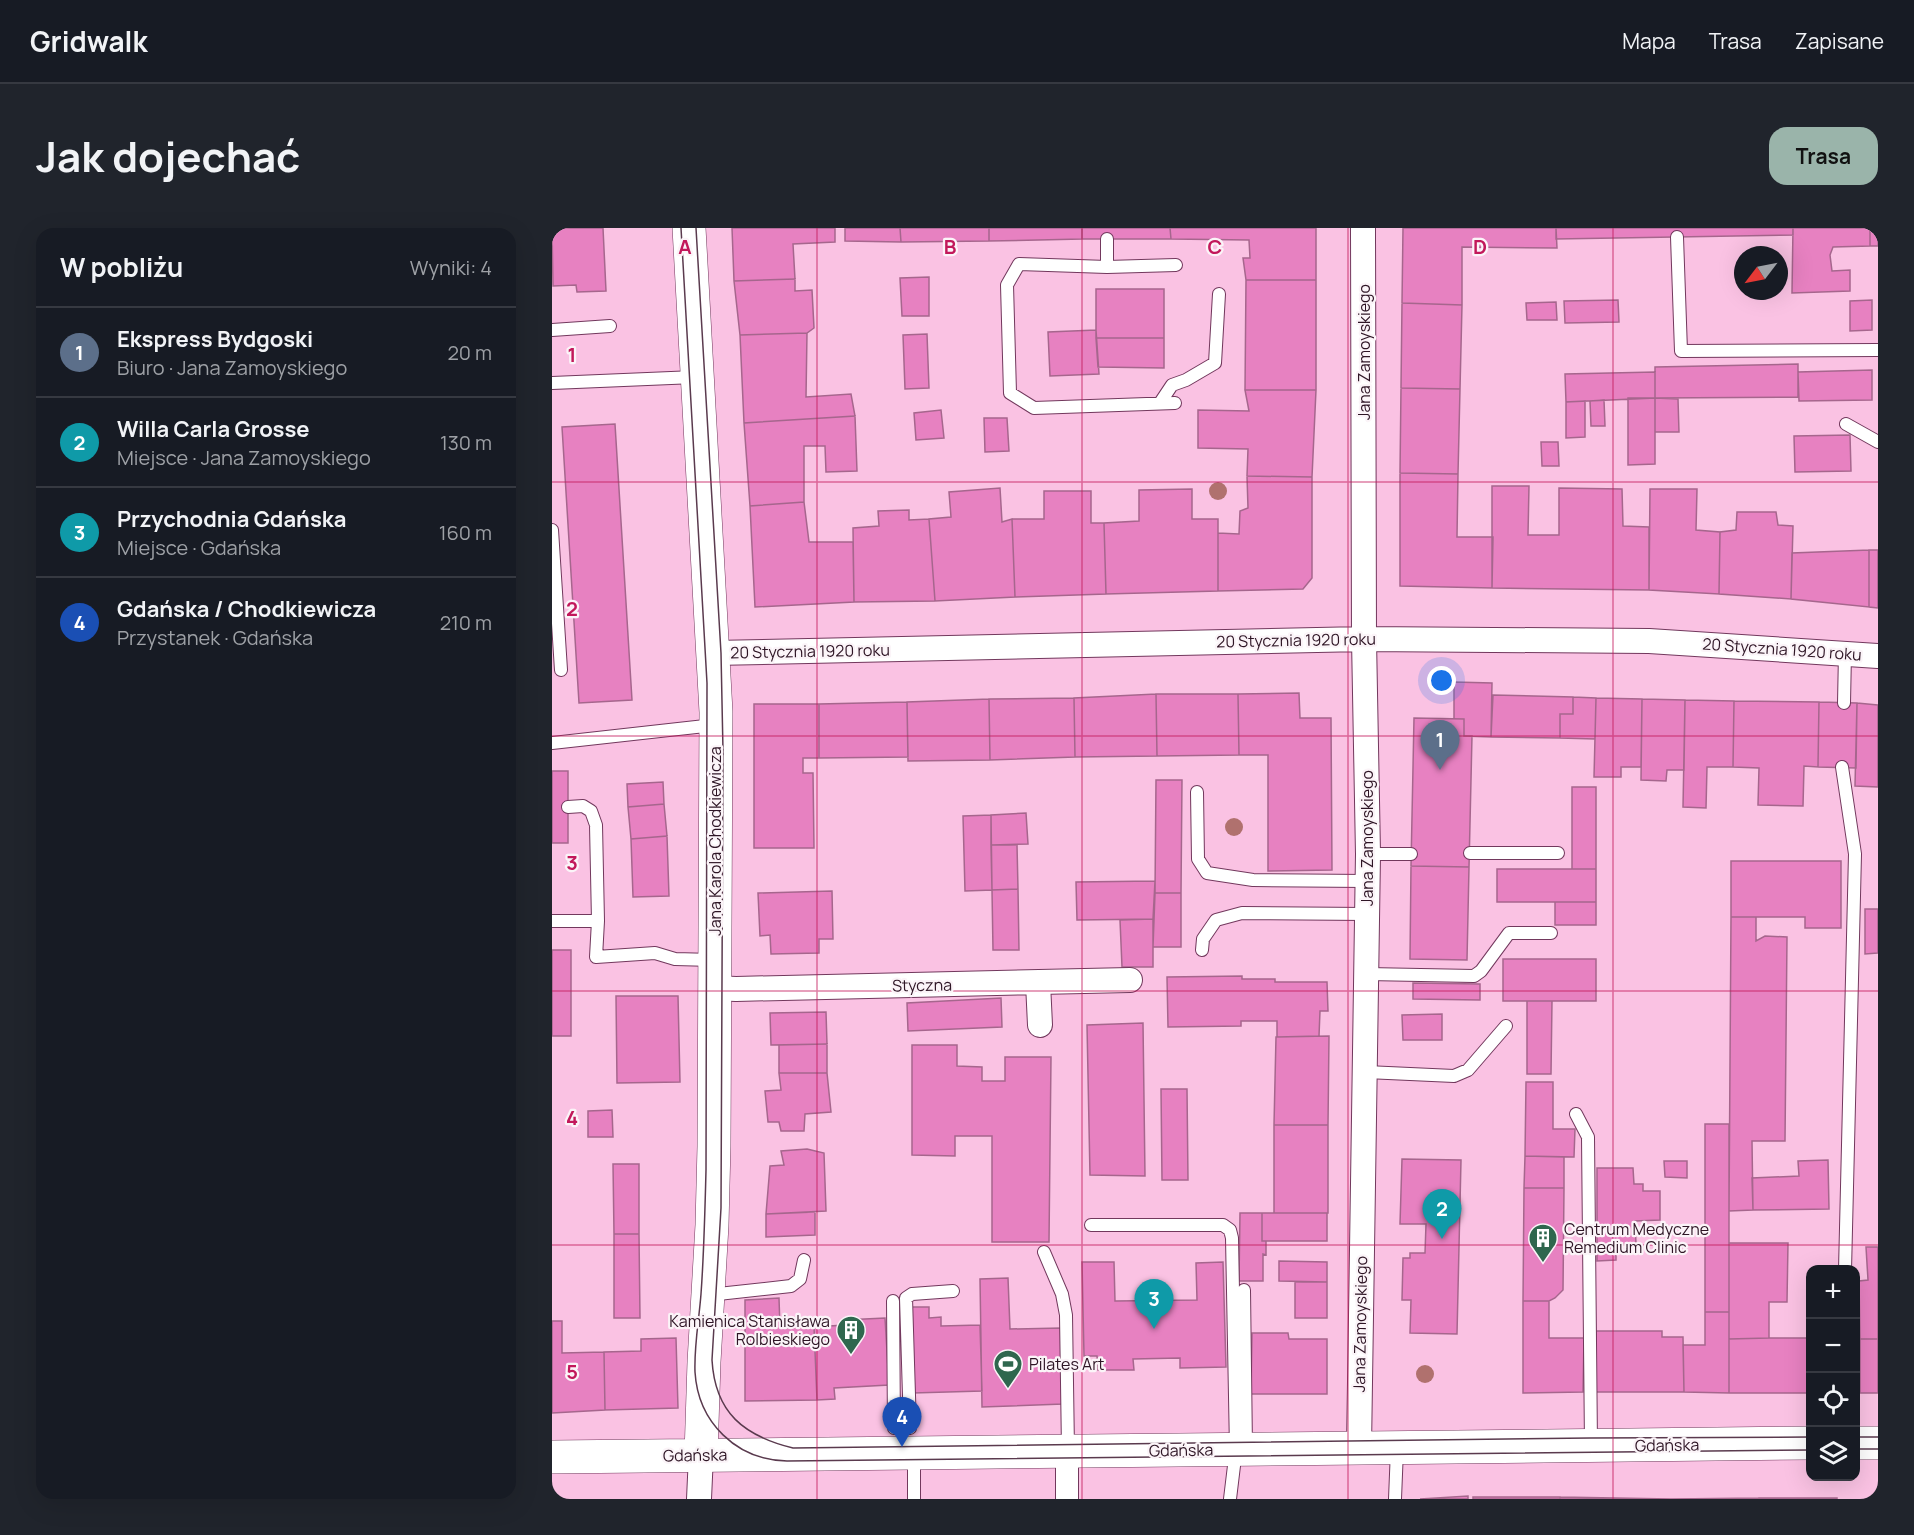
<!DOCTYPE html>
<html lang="pl">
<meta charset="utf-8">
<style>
body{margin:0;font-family:Manrope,sans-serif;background:#20242c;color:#f1f3f6}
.controls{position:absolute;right:18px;bottom:18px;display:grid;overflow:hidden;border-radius:12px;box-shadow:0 6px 24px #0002}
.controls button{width:54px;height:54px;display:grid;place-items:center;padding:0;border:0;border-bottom:2px solid #363941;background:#171b24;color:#f1f3f6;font:30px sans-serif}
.compass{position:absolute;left:1182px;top:18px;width:54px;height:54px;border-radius:50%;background:#171b24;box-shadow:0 6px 24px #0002;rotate:238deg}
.you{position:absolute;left:890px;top:453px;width:21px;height:21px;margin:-15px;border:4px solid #fff;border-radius:50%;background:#1a73e8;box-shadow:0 0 0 9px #1a73e833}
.badge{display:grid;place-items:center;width:39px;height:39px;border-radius:50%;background:#9ab4aa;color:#fff;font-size:20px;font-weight:700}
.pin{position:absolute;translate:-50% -50px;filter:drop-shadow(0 2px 3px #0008)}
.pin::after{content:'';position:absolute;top:32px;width:21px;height:18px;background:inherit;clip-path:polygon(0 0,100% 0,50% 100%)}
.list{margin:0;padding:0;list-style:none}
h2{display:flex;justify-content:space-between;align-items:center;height:78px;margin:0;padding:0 24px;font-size:26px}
h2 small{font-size:20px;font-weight:400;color:#9ea1a6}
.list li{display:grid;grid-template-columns:39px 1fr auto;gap:18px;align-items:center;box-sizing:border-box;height:90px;padding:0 24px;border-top:2px solid #363941}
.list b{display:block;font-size:22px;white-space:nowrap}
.list p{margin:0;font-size:20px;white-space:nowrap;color:#9ea1a6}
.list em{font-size:20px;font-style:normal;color:#9ea1a6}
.icon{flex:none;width:33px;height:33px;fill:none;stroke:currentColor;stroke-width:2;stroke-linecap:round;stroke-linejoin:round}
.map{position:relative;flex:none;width:1326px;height:1271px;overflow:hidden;border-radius:18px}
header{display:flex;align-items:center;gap:36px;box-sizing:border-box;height:84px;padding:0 30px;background:#171b24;border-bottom:2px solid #363941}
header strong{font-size:28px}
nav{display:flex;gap:33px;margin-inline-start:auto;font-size:21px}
.intro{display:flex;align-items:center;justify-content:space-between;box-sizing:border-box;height:144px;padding:0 36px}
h1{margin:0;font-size:42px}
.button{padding:15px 27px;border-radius:18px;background:#9ab4aa;color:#111;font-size:21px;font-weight:700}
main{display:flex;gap:36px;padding:0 36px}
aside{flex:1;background:#171b24;border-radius:18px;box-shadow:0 6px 24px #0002}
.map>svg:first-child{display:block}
.building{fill:#e781c1;stroke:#a6668d;stroke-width:1.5}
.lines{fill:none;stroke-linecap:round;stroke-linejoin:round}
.lane-casing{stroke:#72385d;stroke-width:14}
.street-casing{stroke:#72385d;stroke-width:26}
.secondary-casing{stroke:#72385d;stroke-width:34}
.lane{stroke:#fff;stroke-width:12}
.street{stroke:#fff;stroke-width:24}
.secondary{stroke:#fff;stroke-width:33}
.tram{stroke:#5a3a4e;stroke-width:1.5}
.tree{fill:#b0716e}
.grid{fill:none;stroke:#c2185b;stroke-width:1.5;stroke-opacity:0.55}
.labels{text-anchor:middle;stroke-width:4.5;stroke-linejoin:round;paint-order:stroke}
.street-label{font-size:16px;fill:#2e1525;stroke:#fbf4f8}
.poi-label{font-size:16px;fill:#2e1525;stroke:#fbf4f8;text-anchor:start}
.grid-label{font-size:20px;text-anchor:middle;font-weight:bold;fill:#c2185b;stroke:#fbf4f8;stroke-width:4.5;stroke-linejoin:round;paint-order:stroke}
</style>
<header>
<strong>Gridwalk</strong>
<nav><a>Mapa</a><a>Trasa</a><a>Zapisane</a></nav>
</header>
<div class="intro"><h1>Jak dojechać</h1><a class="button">Trasa</a></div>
<main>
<aside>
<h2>W pobliżu<small>Wyniki: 4</small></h2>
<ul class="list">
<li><span class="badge" style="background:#5c6f8a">1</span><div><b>Ekspress Bydgoski</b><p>Biuro · Jana Zamoyskiego</p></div><em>20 m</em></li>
<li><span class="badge" style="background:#0f9aa8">2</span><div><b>Willa Carla Grosse</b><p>Miejsce · Jana Zamoyskiego</p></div><em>130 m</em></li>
<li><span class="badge" style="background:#0f9aa8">3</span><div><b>Przychodnia Gdańska</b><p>Miejsce · Gdańska</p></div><em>160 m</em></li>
<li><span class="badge" style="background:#1a4fb4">4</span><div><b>Gdańska / Chodkiewicza</b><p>Przystanek · Gdańska</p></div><em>210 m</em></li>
</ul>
</aside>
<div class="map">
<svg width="1326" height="1271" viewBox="0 0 1326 1271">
<rect width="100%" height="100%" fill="#fac2e3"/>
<path class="building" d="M0,0H51L54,63L25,64L24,57L1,58Z
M180,0H283V14L241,16L243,51L182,53Z
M293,0H348L349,14L293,13Z
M348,0H437V13L349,14Z
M437,0H530V11L437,13Z
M530,0H618L619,11H530Z
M618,0H764V52H694L691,30H698L697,12L619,11Z
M851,0H1004L1005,20L910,19V77L850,75Z
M1004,0H1241V7L1004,11Z
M1241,0H1318V18L1281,19L1278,27L1280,43L1298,42V63L1240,65Z
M1318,0H1326V18H1318Z
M377,49V88H350L348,50Z
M243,51V63L260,62L262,100L255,105L188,107L182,53Z
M694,52H764V162H693Z
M544,61H612V110H544Z
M1066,72L1067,94L1013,95L1012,73Z
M1320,72V102L1298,103V73Z
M1004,74L1005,92H975L974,75Z
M850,75L910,77L908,161L849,160Z
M544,102L547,146L498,148L496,104Z
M255,105L254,169L299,166L303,188L192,195L188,107Z
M375,106L377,160L353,161L351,107Z
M544,110H612V140L546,139Z
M1246,136V169L1103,170V139Z
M1320,142V172L1247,173L1246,144Z
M1103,144V170L1014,174L1013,146Z
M849,160L908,161L906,246L848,245Z
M693,162H764L760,249L695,248L696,221L646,220V182L697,183Z
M1076,170H1103V236L1076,237Z
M1103,170L1126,171L1127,204H1103Z
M1052,172L1053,198H1039L1038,173Z
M1033,173V209L1014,210V174Z
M389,182L392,210L364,212L362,185Z
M303,188L305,243L274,244L273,218H252V274L198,278L192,195Z
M432,190H455L457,223L433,224Z
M63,196L80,472L27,475L10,199Z
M1298,207L1299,243L1243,244L1242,208Z
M989,214H1006L1007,238H990Z
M848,245L906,246L905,309H941L940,360L848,358Z
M695,248L760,249V350L751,361L666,363V305L687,306L688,283L696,280Z
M940,258H977L976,307H1007V260L1070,261L1071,298L1097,299V362L940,360Z
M448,260L450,294L460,291L463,369L383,373L377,291L399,289L397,264Z
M640,261V291H666V363L554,366L552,295L587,293V262Z
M1098,261H1145L1144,302L1168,304L1167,366L1097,362Z
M492,263H539V295H552L554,366L463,369L460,291H492Z
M252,274L257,314H301L302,374L203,379L198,278Z
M357,282V292L377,291L383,373L302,374L301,300L327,298L326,283Z
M1185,284H1224L1226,297L1241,298L1239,371L1167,366L1168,304L1184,302Z
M1317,322V379L1239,371L1240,325Z
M1317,322H1326V380L1317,379Z
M902,454L940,455L939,509L912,508V491H902Z
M747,465L748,490H779L780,642L716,643V527H687L686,466Z
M604,466L605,528L523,529L522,470Z
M604,466H686L687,527L605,528Z
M941,467L1021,469V486H1008V510L939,509Z
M1021,469L1044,470L1043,511L1008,510V486H1021Z
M522,470L523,529L438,532L437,471Z
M1044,470L1090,471L1089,539H1069V549H1042Z
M437,471L438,532L356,533L355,474Z
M1090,471L1133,472L1132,542H1115L1114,553L1089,552Z
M1133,472L1182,473L1181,539H1155L1154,580L1131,579Z
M1182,473L1267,474L1266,539L1252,538L1251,578L1206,577L1207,540L1181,539Z
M355,474L356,529L267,530V476Z
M1267,474L1305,475L1304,540L1266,539Z
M1305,475L1326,477V559L1303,558Z
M202,476H267V530H251V545H261L262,620H202Z
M862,490L912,491V508H920L917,639L859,638Z
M0,543H16V615H0Z
M604,552H630L629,665H603Z
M111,554L112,576L76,579L75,556Z
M1020,559H1044V641H1020Z
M112,576L115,608L79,611L76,579Z
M474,585L476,616L439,617V587Z
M439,587L440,662L413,663L411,588Z
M115,608L117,668L81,669L79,611Z
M439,617H465L466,661L440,662Z
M1179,633H1289V700H1253V689H1179Z
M859,638L917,639L915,732L858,731Z
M945,641H1044V674H945Z
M603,653L601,691L525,692L524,654Z
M466,661L467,722H441L440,662Z
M280,663L281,711H267V725L219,726L218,707L208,708L206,665Z
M603,665H629V719H601Z
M1003,674H1044V697H1003Z
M1313,681H1326V725L1313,726Z
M1179,689H1204V713L1213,708L1235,709L1233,913H1200L1201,982L1177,983Z
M601,691V739H570L568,692Z
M0,722H19V808H0Z
M951,731H1044V773H951Z
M690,748V751H723V754H775L776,783H768L767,808L725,809V793H689V798L616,799L615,749Z
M861,755L928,756V772L861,771Z
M64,768H126L128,854L65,855Z
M449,770L450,799L356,803L355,775Z
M975,773H1000L999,846H975Z
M274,784L275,816L219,817L218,785Z
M890,786V812H851L850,787Z
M591,795L593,948L538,947L535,797Z
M777,808L776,897H722L724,809Z
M275,816V845H227V817Z
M360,817H405V838L430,839V853H453V829H499L497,1014H440V908H403V928L360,927Z
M227,845H275L279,884L253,886L252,903H229L227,894H216L213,863L229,862Z
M974,854H1001V901H1023L1022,929L973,928Z
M609,861H635L636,952H610Z
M60,882L61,909H36V883Z
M1153,896H1177V1084H1153Z
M722,897H776V985H722Z
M255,921L272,925L274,983L214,986L218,938L232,937L229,923Z
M973,928L1012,929V960H972Z
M850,931L909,932L905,1106L858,1105L859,1072H850L851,1030H858V1025H873L874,996H848Z
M1276,932L1277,981L1201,982L1200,950L1247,948L1246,933Z
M1112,933H1135V950L1113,949Z
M61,936H87V1006H62Z
M1045,940H1081L1082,956H1091V963H1108V992L1083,993L1084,1016H1064V1032L1045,1033Z
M972,960H1012L1011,1062L1003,1070L997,1073H971Z
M263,984V1007L214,1009V986Z
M688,985H710V1013H714V1027L711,1026V1053H687Z
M710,985H775V1013H710Z
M62,1006H87L88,1090H62Z
M1177,1015H1236L1235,1074H1217V1110L1177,1111Z
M1314,1019H1326V1111H1308L1307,1053L1316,1052Z
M727,1033L775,1034V1054L727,1053Z
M530,1034H562L563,1073L645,1072L644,1035L671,1034L674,1139L628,1140V1130L581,1131L582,1142H546L545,1128H532Z
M456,1050L458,1101L509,1100L511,1176L430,1179L428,1051Z
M743,1054H775V1090H743Z
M227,1070L228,1100L262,1099L265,1172L193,1173V1072Z
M971,1073H997V1110H1032L1031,1164L971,1165Z
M359,1079H377V1090L389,1089V1098L428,1097L430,1163L361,1165Z
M1153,1084H1177V1165L1132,1164L1131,1117H1153Z
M333,1090L337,1157L282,1160L283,1171L265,1172L262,1099L293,1097L292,1092Z
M0,1093H10V1125L52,1124L53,1182L0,1185Z
M1044,1103H1110V1109H1131L1132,1164H1044Z
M700,1105H736L737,1111H775V1166H699Z
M124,1110L126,1180L53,1182L52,1124L89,1123V1111Z
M1217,1110H1258V1165H1177V1111Z
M1304,1111H1308V1165H1304Z
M1308,1111H1326V1165H1308Z
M916,1268V1271H868Z
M921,1269H1008V1271H921Z
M1008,1269L1119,1271H1008Z
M1207,1270V1271H1119Z
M1207,1270H1285V1271H1207Z"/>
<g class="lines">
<g class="lane-casing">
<path id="lane" d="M1125,9L1129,123L1326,122
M555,11V39L467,36L455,57L458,165L482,180L623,175
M555,39L624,37
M0,102L58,98
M0,155L143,149
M608,175L620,157L634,152L663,135L667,66
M1294,196L1326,214
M0,302L9,442
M1292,475L1293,425
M0,515L162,497
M1290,539L1303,626L1293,1042
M645,564L646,631L655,645L701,652L816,653
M16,579L31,578L39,583L44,597L46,693
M918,625H1006
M816,626H859
M0,693H46L44,729L103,725L123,731L161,732
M650,722L651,711L664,692L690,685L815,686
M815,746L922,748L929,743L957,705H999
M814,844L902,848L916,842L954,798
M1024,886L1036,909L1039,1217
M539,997H671L678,1002L680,1010L684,1221L678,1271
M492,1024L510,1066L514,1087L516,1222
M692,1062L694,1220
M157,1067L239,1058L248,1051L252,1032
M341,1073L342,1200
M358,1200L354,1070L360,1066L401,1063
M520,1224V1271
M510,1225V1271
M362,1226V1271
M843,1271L845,1221"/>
</g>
<g class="street-casing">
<path id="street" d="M161,425L812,411L1097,413L1326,428
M486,755L488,797
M162,760L184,761L578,752
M807,1220L816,626L812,411L811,0
M147,1271L149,1227"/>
</g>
<g class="secondary-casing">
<path id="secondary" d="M137,0L164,484L162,918L160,997L152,1134L149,1227
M1304,1215H1326
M0,1229L1258,1215"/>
</g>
<use href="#lane" class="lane"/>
<use href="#street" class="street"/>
<use href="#secondary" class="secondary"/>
<path class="tram" d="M129,0L155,455L154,942C153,983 152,1025 149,1066C147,1092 142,1118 143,1144C146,1194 184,1232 235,1233L1258,1222
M144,0L169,425L171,523L169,980L160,1132C163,1185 192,1208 241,1220L1038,1210L1258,1209
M1304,1209H1326
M1304,1221H1326"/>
</g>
<g class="tree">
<circle cx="666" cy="263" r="9"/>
<circle cx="682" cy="599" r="9"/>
<circle cx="873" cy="1146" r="9"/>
</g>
<path class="grid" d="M265,0V1271M530,0V1271M796,0V1271M1061,0V1271M0,254H1326M0,508H1326M0,763H1326M0,1017H1326"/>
<defs>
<g id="building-pin" transform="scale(1.5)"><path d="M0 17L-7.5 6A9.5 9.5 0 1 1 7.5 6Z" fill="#2f674e" stroke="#fbf4f8"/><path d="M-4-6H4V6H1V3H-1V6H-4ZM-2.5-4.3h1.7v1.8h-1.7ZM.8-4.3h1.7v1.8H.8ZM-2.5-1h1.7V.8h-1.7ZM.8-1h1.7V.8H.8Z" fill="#fff"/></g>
<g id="stadium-pin" transform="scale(1.5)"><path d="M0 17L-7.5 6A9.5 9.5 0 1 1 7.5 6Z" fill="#2f674e" stroke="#fbf4f8"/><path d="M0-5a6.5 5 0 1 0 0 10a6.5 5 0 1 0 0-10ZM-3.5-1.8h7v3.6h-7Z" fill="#fff"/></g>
</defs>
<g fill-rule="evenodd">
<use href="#building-pin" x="991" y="1010"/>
<use href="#building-pin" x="299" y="1102"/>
<use href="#stadium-pin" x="456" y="1136"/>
</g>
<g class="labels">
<g class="street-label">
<text transform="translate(812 124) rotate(-90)" y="6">Jana Zamoyskiego</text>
<text transform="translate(744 412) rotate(-1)" y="6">20 Stycznia 1920 roku</text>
<text transform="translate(1230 421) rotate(4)" y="6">20 Stycznia 1920 roku</text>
<text transform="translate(258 423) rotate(-1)" y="6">20 Stycznia 1920 roku</text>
<text transform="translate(815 610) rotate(-90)" y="6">Jana Zamoyskiego</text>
<text transform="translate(163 613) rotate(-90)" y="6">Jana Karola Chodkiewicza</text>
<text transform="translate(370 757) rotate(-1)" y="6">Styczna</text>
<text transform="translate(808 1096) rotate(-89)" y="6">Jana Zamoyskiego</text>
<text transform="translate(1115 1217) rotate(-1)" y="6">Gdańska</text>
<text transform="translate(629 1222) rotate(-1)" y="6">Gdańska</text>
<text transform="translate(143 1227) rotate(-1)" y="6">Gdańska</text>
</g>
<g class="poi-label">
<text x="1012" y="1007">Centrum Medyczne<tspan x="1012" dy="18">Remedium Clinic</tspan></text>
<text x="278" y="1099" text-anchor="end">Kamienica Stanisława<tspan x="278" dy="18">Rolbieskiego</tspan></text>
<text x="477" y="1142">Pilates Art</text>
</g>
</g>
<g class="grid-label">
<text x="133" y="26">A</text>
<text x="398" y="26">B</text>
<text x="663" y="26">C</text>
<text x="928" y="26">D</text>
<text x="20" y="134">1</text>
<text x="20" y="388">2</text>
<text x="20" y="642">3</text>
<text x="20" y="897">4</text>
<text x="20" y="1151">5</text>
</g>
</svg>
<div class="controls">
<button>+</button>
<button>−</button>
<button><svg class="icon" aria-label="locate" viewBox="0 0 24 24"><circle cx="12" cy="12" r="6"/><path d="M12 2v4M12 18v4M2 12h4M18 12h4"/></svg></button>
<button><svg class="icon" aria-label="layers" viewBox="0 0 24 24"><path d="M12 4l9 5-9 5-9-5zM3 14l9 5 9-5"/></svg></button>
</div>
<svg class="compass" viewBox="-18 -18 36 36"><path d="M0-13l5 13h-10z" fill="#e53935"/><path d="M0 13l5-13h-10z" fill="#9ea1a6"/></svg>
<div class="you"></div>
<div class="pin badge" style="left:888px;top:542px;background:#5c6f8a">1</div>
<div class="pin badge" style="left:890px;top:1011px;background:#0f9aa8">2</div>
<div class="pin badge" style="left:602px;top:1101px;background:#0f9aa8">3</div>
<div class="pin badge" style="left:350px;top:1219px;background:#1a4fb4">4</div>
</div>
</main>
